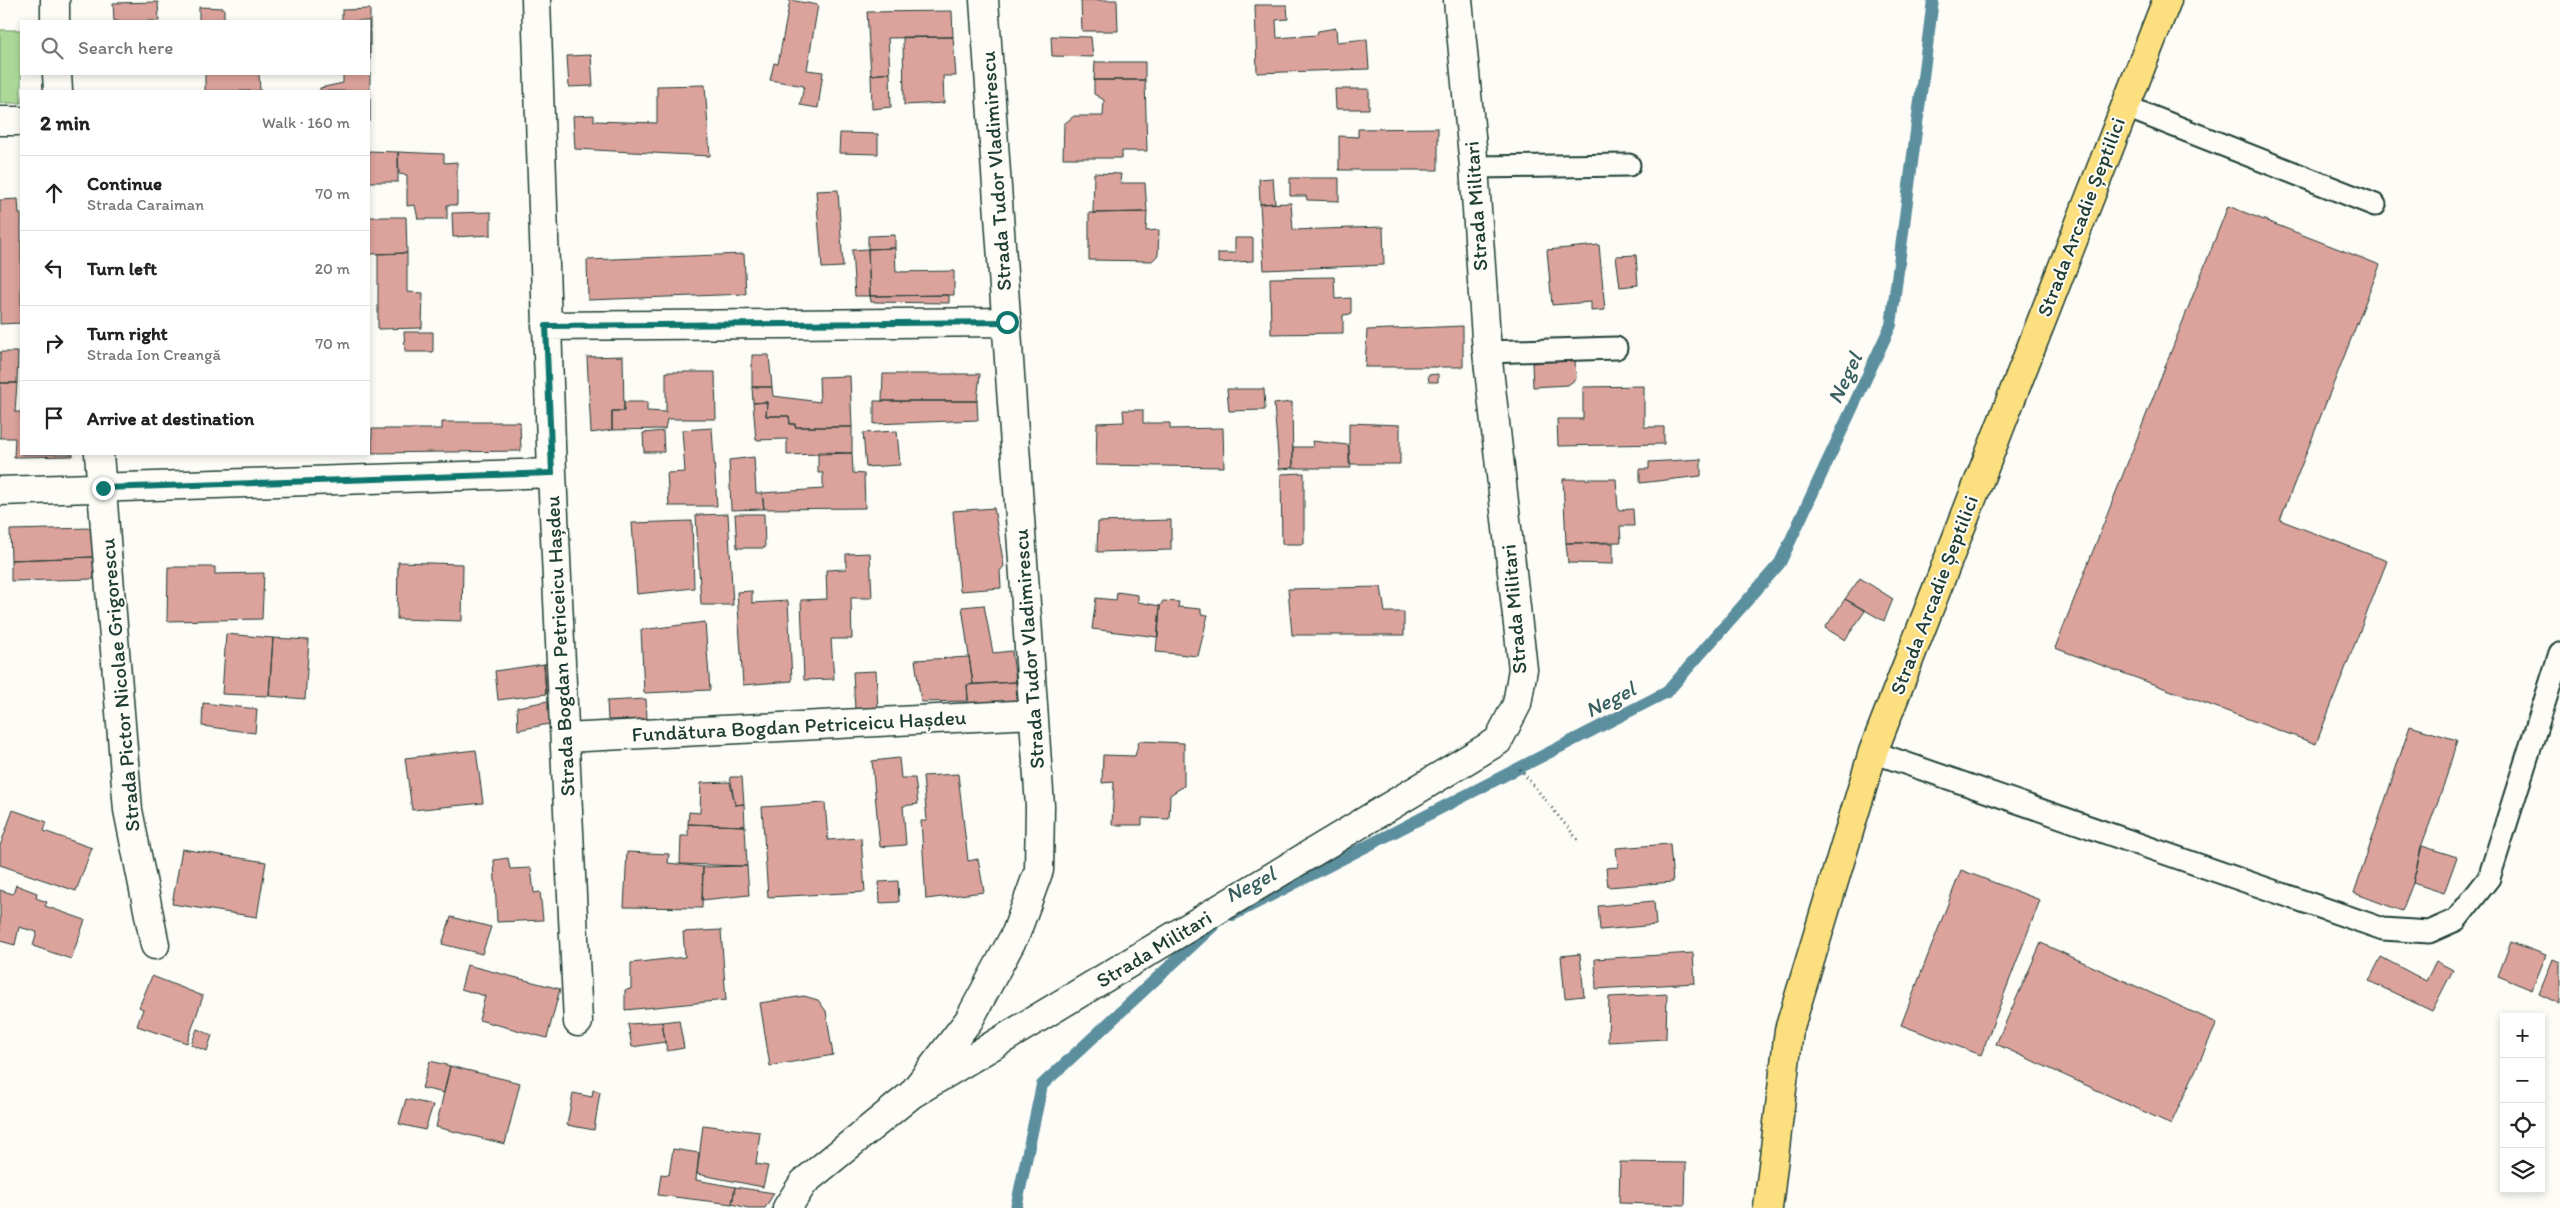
<!DOCTYPE html>
<meta charset="utf-8">
<style>
body{margin:0;font-family:Itim,sans-serif;background:#f6f6f6;color:#222}
.controls{position:absolute;right:15px;bottom:15px;display:grid;overflow:hidden;border-radius:0px;box-shadow:0 2px 8px #0003}
.controls button{width:45px;height:45px;display:grid;place-items:center;padding:0;border:0;border-bottom:1px solid #e0e0e0;background:#fff;color:#222;font:25px sans-serif}
.stop{position:absolute;width:15px;height:15px;margin:-11px;border:4px solid #0f766e;border-radius:50%;background:#fff}
.stop.end{background:#0f766e;border-color:#fff;box-shadow:0 1px 5px #0008}
.list{margin:0;padding:0;list-style:none}
h2{display:flex;justify-content:space-between;align-items:center;height:65px;margin:0;padding:0 20px;font-size:21px}
h2 small{font-size:16px;font-weight:400;color:#767676}
.list li{display:grid;grid-template-columns:32px 1fr auto;gap:15px;align-items:center;box-sizing:border-box;height:75px;padding:0 20px;border-top:1px solid #e0e0e0}
.list b{display:block;font-size:19px;white-space:nowrap}
.list p{margin:0;font-size:16px;white-space:nowrap;color:#767676}
.list em{font-size:16px;font-style:normal;color:#767676}
.icon{flex:none;width:28px;height:28px;fill:none;stroke:currentColor;stroke-width:2;stroke-linecap:round;stroke-linejoin:round}
.map{position:relative;flex:none;width:2560px;height:1208px;overflow:hidden}
.search{position:absolute;background:#fff;box-shadow:0 2px 8px #0003;left:20px;top:20px;width:350px;height:55px;display:flex;align-items:center;gap:12px;box-sizing:border-box;padding:0 18px;border-radius:0px;color:#767676;font-size:19px}
.panel{position:absolute;background:#fff;box-shadow:0 2px 8px #0003;left:20px;top:90px;width:350px;height:365px;border-radius:0px}
.map>svg:first-child{display:block}
.green{fill:#acd998;stroke:#668b66}
.lines{fill:none;stroke-linecap:round;stroke-linejoin:round}
.stream{stroke:#5c8f9e;stroke-width:12}
.building{fill:#dca29c;stroke:#1f3d34}
.service-casing{stroke:#1f3d34;stroke-width:25}
.minor-casing{stroke:#1f3d34;stroke-width:31}
.primary-casing{stroke:#1f3d34;stroke-width:31}
.path{stroke:#1f3d34;stroke-width:3;stroke-dasharray:1 4;stroke-linecap:butt}
.service{stroke:#fdfcf7;stroke-width:21}
.minor{stroke:#fdfcf7;stroke-width:28}
.primary{stroke:#fce080;stroke-width:28}
.route{stroke:#0f766e;stroke-width:6}
.labels{text-anchor:middle;stroke-width:4;stroke-linejoin:round;paint-order:stroke}
.street-label{font-size:21px;fill:#1f3d34;stroke:#fdfcf7}
.water-label{font-size:22px;font-style:italic;fill:#385f60;stroke:#fdfcf7}
</style>
<div class="map">
<svg width="2560" height="1208" viewBox="0 0 2560 1208">
<rect width="100%" height="100%" fill="#fdfcf7"/>
<filter id="ink" filterUnits="userSpaceOnUse"><feTurbulence type="fractalNoise" baseFrequency=".02" numOctaves="2"/><feDisplacementMap in="SourceGraphic" scale="10" xChannelSelector="R" yChannelSelector="G"/><feConvolveMatrix kernelMatrix="1 2 1 2 8 2 1 2 1" color-interpolation-filters="sRGB"/></filter>
<g filter="url(#ink)">
<path class="green" d="M0,30H21V103H0Z"/>
<g class="lines">
<path class="stream" d="M1233,915L1667,692L1780,563L1891,325L1933,0
M1016,1208L1042,1085L1213,926"/>
</g>
<path class="building" d="M790,0L818,5L807,70L823,72L818,108L800,105L804,86L770,80L774,63L778,64Z
M1081,0H1117L1118,31H1082Z
M158,2L159,21H114L113,3Z
M1255,5H1287L1288,19L1276,20L1277,38L1317,35L1318,31L1336,28L1337,42L1367,39L1369,69L1257,73Z
M199,7L224,8V21H199Z
M370,9V121H369V91H320V88L343,83V74H369V21H342V10Z
M952,11L953,37L888,38L890,73L871,75L867,12Z
M1051,36L1091,37L1093,57L1052,56Z
M903,37H953L956,76H943L944,103L904,105Z
M591,55L593,86L569,87L567,56Z
M1095,62H1145V80H1094Z
M890,73L891,107L872,109L871,75Z
M205,74H259L260,91H205Z
M1094,80H1145L1147,151H1122V158H1063L1064,124L1074,116H1103L1104,100L1094,94Z
M705,85L710,156L575,149L573,116L594,115V121L657,123V86Z
M1335,89H1369V109H1336Z
M1438,128V170H1339V136L1358,137V129Z
M840,133L878,134V154L839,153Z
M369,151L398,152V182H369Z
M398,152L444,154V163L457,162V205H447V219H418L415,205L407,206V175L399,174Z
M1094,173L1121,174L1120,183H1145L1147,212L1093,213Z
M1273,178L1275,203L1260,204L1259,179Z
M1290,178H1339V201L1307,200L1306,196H1290Z
M838,190L843,267L822,268L816,191Z
M18,199L19,214H21V323L0,324V200Z
M1291,203L1293,230L1383,227L1384,265L1264,270L1260,204Z
M2228,206L2380,265L2280,520L2387,561L2316,744L2055,648Z
M491,212V235L453,237L452,213Z
M1147,212L1146,231L1159,230L1158,255L1152,261L1089,260V213Z
M369,217H406L407,253L369,254Z
M895,235V248L868,249V236Z
M1235,238H1253V261L1218,263V253H1235Z
M1599,245L1605,310L1591,311V302L1552,305L1547,250Z
M895,248L896,272L954,271V295L870,296L868,249Z
M868,249L870,296H855L852,250Z
M407,253V292L423,293L422,328L378,329V254Z
M744,254L746,294L588,300L587,260Z
M1636,255L1638,285L1620,287L1616,256Z
M1334,277L1335,299L1351,298V314L1343,315V333L1271,334L1270,278Z
M949,295V303L871,302L870,296Z
M1463,326V367H1365L1367,330Z
M404,332H433V352H405Z
M0,352H18L17,383H0Z
M752,355H769L772,387H752Z
M623,356L624,411H612V430L591,433L587,357Z
M1575,360L1576,379L1568,385L1533,387L1532,363Z
M666,372H715L716,419H667L665,429L612,430V411H624V402H647V411L666,412Z
M883,374H980L977,401H882Z
M1438,374V382H1429L1428,375Z
M850,376L852,427H795V424H790L789,416H766L767,402L753,403L752,387H772L773,396L820,402L819,377Z
M0,383H17L15,412H21V454H73V456L14,457L15,438H0Z
M1644,386V427H1664V444L1558,446L1557,419H1583V387Z
M1227,389H1264L1265,410L1229,411Z
M874,401H977L978,420L874,424Z
M767,402L766,416H789L790,424H795V427H852V453L787,455V439L756,440L753,403Z
M1292,402L1293,468L1279,469L1274,404Z
M1123,410H1143V423H1170V429L1223,428L1224,467L1096,465L1097,423L1124,422Z
M442,422H520L521,451L372,453V429H442Z
M1349,423L1400,425V464H1349Z
M712,428L717,506H669L667,473L685,472L682,430Z
M663,431L664,452H644L643,433Z
M897,431L900,465L866,467L863,433Z
M1312,441L1348,445L1351,468H1293V447H1313Z
M818,452L852,453L853,473L864,474L865,508L764,509L762,493L823,489V473H818Z
M754,457L756,493H762L764,509L731,510L729,460Z
M1701,459V476L1640,483V469H1649V462Z
M1304,473V544H1282L1281,474Z
M1563,479H1616L1618,510L1633,509L1634,526H1620L1621,542L1566,543Z
M994,508L1004,566L1000,571L1001,588L960,591L953,511Z
M728,514L733,605H701L696,515Z
M735,514H764L765,548H737Z
M1171,520V550L1097,552L1098,522Z
M692,521L694,588L637,594L632,523Z
M91,528L93,557L11,560L10,530Z
M1566,543H1613V564L1568,563Z
M870,553L872,598H851L852,639H831L834,679L804,680L801,600L827,599L826,570L846,569V554Z
M93,557L94,579L11,581V560Z
M398,562L463,564L462,621L397,619Z
M168,567H215V574L264,573L262,619L167,621Z
M1860,578L1893,599L1884,621L1845,599Z
M1381,587L1385,612H1404V635H1292L1288,589Z
M752,591V603L788,601L792,681L743,685L737,592Z
M1117,592L1138,595V602L1160,606L1158,637L1092,629L1096,598L1116,600Z
M1845,599L1865,611L1845,640L1825,628Z
M1163,601L1179,602L1178,607L1201,609V614L1208,615L1198,656L1156,652L1160,606Z
M984,605L993,653L1012,651L1016,682L973,684L962,607Z
M705,622L710,690L644,693L641,630Z
M226,634L273,638L269,696L222,694Z
M273,638L309,640L305,699L269,696Z
M969,657L973,684L967,685L968,701L921,702L915,660Z
M556,662L558,692L546,694L544,664Z
M544,664L546,694L498,700L495,671Z
M876,671L878,709L855,710L853,672Z
M1016,682L1017,707L969,710L967,685Z
M558,699L559,722L518,730L517,707Z
M646,699L647,719L608,720L607,701Z
M203,703L257,709L255,733L202,726Z
M2410,726L2457,740L2444,785L2421,847L2413,883L2402,911L2354,893Z
M1139,741L1184,743V786L1170,795L1169,819L1142,818V825H1112L1114,782L1102,783L1103,755L1135,756Z
M476,750L483,803L412,810L405,758Z
M899,758L901,778H915L918,804L903,806L906,845L880,847L872,761Z
M958,774L968,861L978,859L984,892L926,899L921,821H927L923,776Z
M730,777H742L744,804L735,805Z
M730,782L735,805L744,804L745,826L688,824L689,812L700,813L701,783Z
M825,803L828,840L861,838L865,892L768,897L762,807Z
M13,810L47,822L44,831L92,848L76,891L0,865V846Z
M688,824L745,826L747,866L680,864L681,836H688Z
M1670,844L1673,882L1608,887L1606,868L1618,867L1616,848Z
M2422,846L2457,857L2444,893L2413,883Z
M182,849L266,862L257,917L172,904Z
M627,852L669,854L668,863L703,867L702,908L624,907Z
M508,858L510,869L531,868L534,893L540,892L543,920L497,922L494,860Z
M747,866L749,895L702,900L703,867Z
M1961,870L2040,900L1981,1055L1901,1025Z
M898,881L899,902L880,903L879,882Z
M16,885L37,893L36,898L47,902L45,906L85,920L71,959L33,946L37,932L19,927L15,945L0,941V890L13,894Z
M1654,901L1656,925L1600,930L1598,906Z
M451,917L491,927L482,954L442,944Z
M721,930L726,1000L625,1010V990L631,989V963L685,957L683,932Z
M2511,942L2546,955L2532,990L2498,976Z
M2041,943L2217,1023L2171,1124L1996,1044Z
M1693,953L1695,983L1596,989L1595,959Z
M1580,954L1584,996L1565,998L1561,956Z
M2381,957L2426,981L2436,961L2453,970L2432,1011L2369,981Z
M2553,959L2560,962V1004L2539,994Z
M467,965L560,989L547,1038L479,1020L485,996L461,989Z
M152,976L203,996L187,1043L137,1026L143,1009L139,1007Z
M1667,994L1666,1039L1608,1042L1609,997Z
M804,996L818,1000L826,1011L833,1055L770,1066L760,1003Z
M679,1020L684,1048L667,1051L662,1022Z
M662,1022L665,1042L632,1047L628,1024Z
M197,1029L212,1035L207,1051L191,1045Z
M430,1061L450,1066L444,1093L422,1088Z
M450,1066L520,1083L505,1144L436,1127Z
M593,1090L600,1092L594,1130L567,1125L573,1093L592,1097Z
M406,1099L433,1105L425,1130L399,1124Z
M703,1125L760,1132L756,1164L768,1166L763,1187L697,1174Z
M673,1149L699,1153L696,1180L735,1187L732,1204L658,1195L661,1174L669,1175Z
M1620,1162L1686,1163L1685,1205L1619,1203Z
M735,1187L774,1193L765,1208H748L732,1204Z"/>
<g class="lines">
<g class="service-casing">
<path id="service" d="M2124,106L2375,205
M1474,167L1629,165
M1487,352L1616,348
M1873,752L2383,929L2429,932L2456,920L2489,878L2560,653"/>
</g>
<g class="minor-casing">
<path id="minor" d="M55,0V21
M536,0L552,473L578,1022
M57,74L58,91
M0,121H21
M546,326L1007,322
M99,454L128,810L155,945
M0,491L552,473
M565,738L1033,714
M912,1094L1498,741L1517,704L1523,669L1487,352L1474,167L1458,0
M787,1208L804,1182L912,1094L969,1020L1016,933L1039,870L1040,806L984,0"/>
</g>
<g class="primary-casing">
<path id="primary" d="M1768,1208L1789,1030L1873,752L2167,0"/>
</g>
<path class="path" d="M1520,769L1578,840"/>
<use href="#service" class="service"/>
<use href="#minor" class="minor"/>
<use href="#primary" class="primary"/>
</g>
</g>
<g class="lines" filter="url(#ink)">
<path class="route" d="M103,488L552,473L546,326L1007,322"/>
</g>
<g class="labels">
<g class="street-label">
<text transform="translate(996 171) rotate(-94)" y="7">Strada Tudor Vladimirescu</text>
<text transform="translate(1476 206) rotate(-94)" y="7">Strada Militari</text>
<text transform="translate(2081 217) rotate(-69)" y="7">Strada Arcadie Șeptilici</text>
<text transform="translate(1934 595) rotate(-69)" y="7">Strada Arcadie Șeptilici</text>
<text transform="translate(1514 609) rotate(-95)" y="7">Strada Militari</text>
<text transform="translate(560 646) rotate(-93)" y="7">Strada Bogdan Petriceicu Hașdeu</text>
<text transform="translate(1029 649) rotate(-94)" y="7">Strada Tudor Vladimirescu</text>
<text transform="translate(120 685) rotate(-95)" y="7">Strada Pictor Nicolae Grigorescu</text>
<text transform="translate(799 726) rotate(-3)" y="7">Fundătura Bogdan Petriceicu Hașdeu</text>
<text transform="translate(1154 949) rotate(-31)" y="7">Strada Militari</text>
</g>
<g class="water-label">
<text transform="translate(1844 378) rotate(-65)" y="8">Negel</text>
<text transform="translate(1610 699) rotate(-27)" y="8">Negel</text>
<text transform="translate(1250 884) rotate(-27)" y="8">Negel</text>
</g>
</g>
</svg>
<div class="controls">
<button>+</button>
<button>−</button>
<button><svg class="icon" aria-label="locate" viewBox="0 0 24 24"><circle cx="12" cy="12" r="6"/><path d="M12 2v4M12 18v4M2 12h4M18 12h4"/></svg></button>
<button><svg class="icon" aria-label="layers" viewBox="0 0 24 24"><path d="M12 4l9 5-9 5-9-5zM3 14l9 5 9-5"/></svg></button>
</div>
<div class="stop" style="left:1007px;top:322px"></div>
<div class="stop end" style="left:103px;top:488px"></div>
<div class="search"><svg class="icon" aria-label="search" viewBox="0 0 24 24"><circle cx="10" cy="10" r="6"/><path d="M15 15l6 6"/></svg>Search here</div>
<section class="panel">
<h2>2 min<small>Walk · 160 m</small></h2>
<ul class="list">
<li><svg class="icon" aria-label="ahead" viewBox="0 0 24 24"><path d="M12 20V5M6 11l6-6 6 6"/></svg><div><b>Continue</b><p>Strada Caraiman</p></div><em>70 m</em></li>
<li><svg class="icon" aria-label="left" viewBox="0 0 24 24"><path d="M17 20v-9H6M10 6l-5 5 5 5"/></svg><div><b>Turn left</b></div><em>20 m</em></li>
<li><svg class="icon" aria-label="right" viewBox="0 0 24 24"><path d="M7 20v-9h11M14 6l5 5-5 5"/></svg><div><b>Turn right</b><p>Strada Ion Creangă</p></div><em>70 m</em></li>
<li><svg class="icon" aria-label="arrive" viewBox="0 0 24 24"><path d="M6 21V4h12l-3 4 3 4H6"/></svg><div><b>Arrive at destination</b></div></li>
</ul>
</section>
</div>
